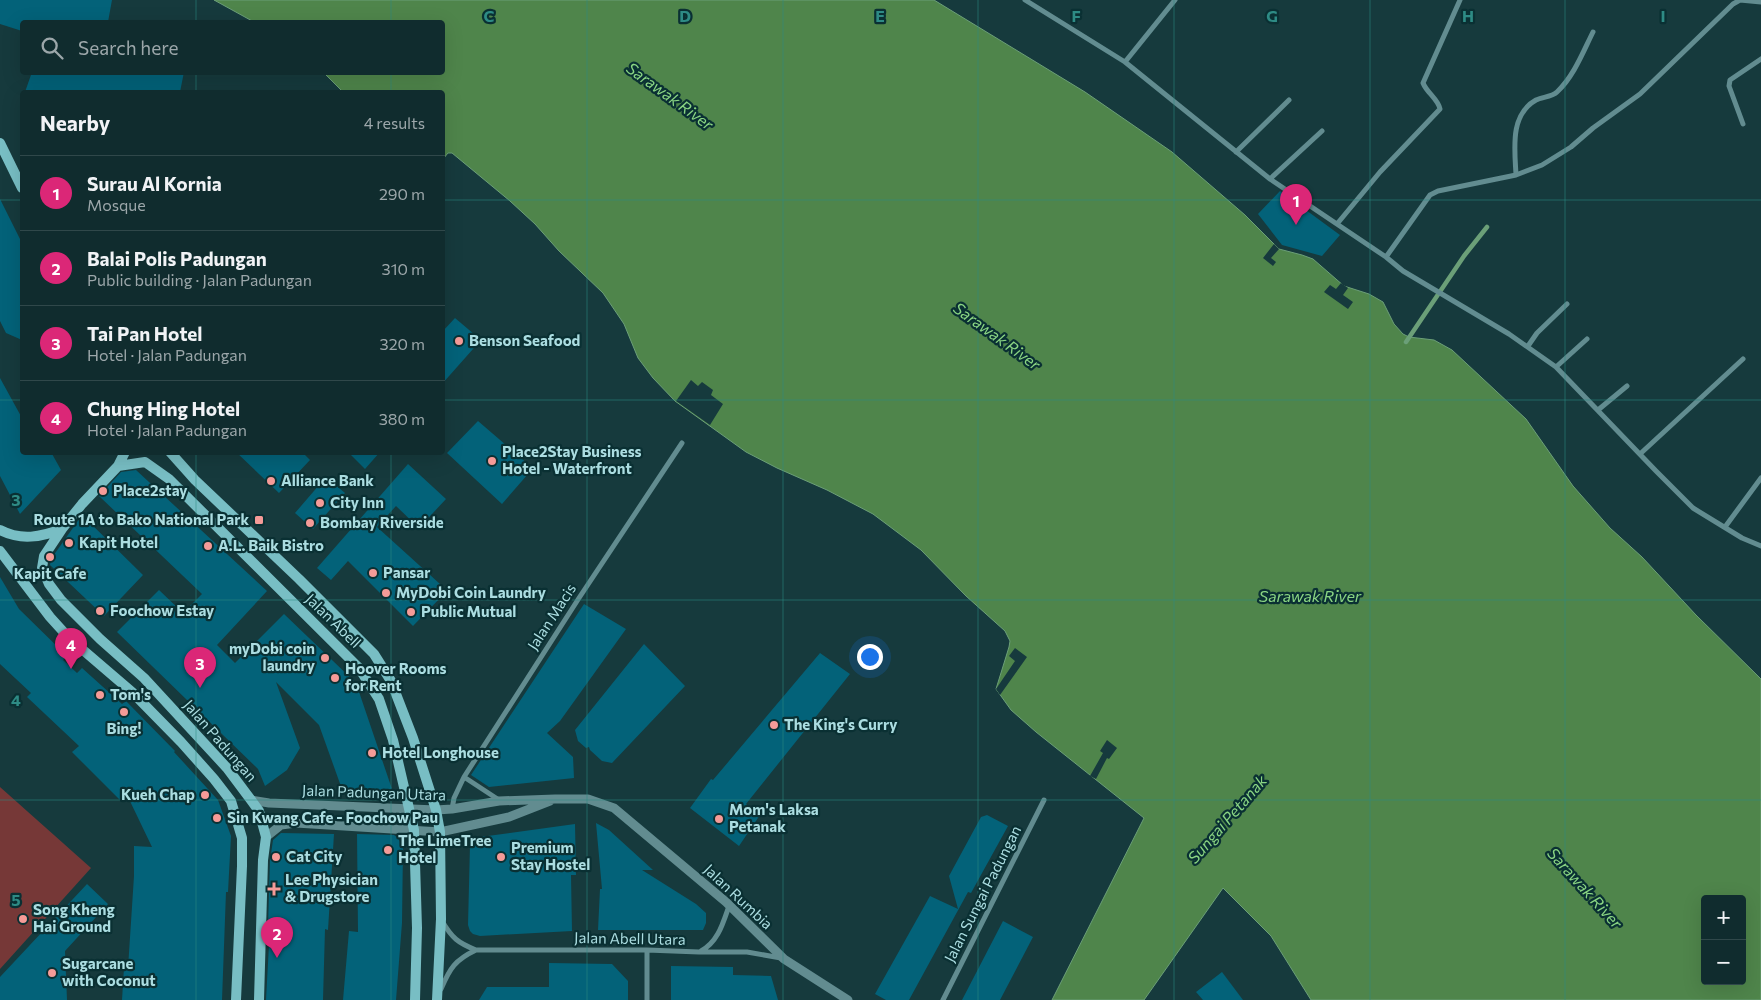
<!DOCTYPE html>
<meta charset="utf-8">
<style>
body{margin:0;font-family:Commissioner,sans-serif;background:#1e383a;color:#f1f3f6}
.controls{position:absolute;right:15px;bottom:15px;display:grid;overflow:hidden;border-radius:5px;box-shadow:0 5px 20px #0002}
.controls button{width:45px;height:45px;display:grid;place-items:center;padding:0;border:0;border-bottom:1px solid #30484a;background:#102c2e;color:#f1f3f6;font:25px sans-serif}
.you{position:absolute;left:869px;top:656px;width:18px;height:18px;margin:-12px;border:4px solid #fff;border-radius:50%;background:#1a73e8;box-shadow:0 0 0 8px #1a73e833}
.badge{display:grid;place-items:center;width:32px;height:32px;border-radius:50%;background:#db2777;color:#fff;font-size:16px;font-weight:700}
.pin{position:absolute;translate:-50% -41px;filter:drop-shadow(0 1px 2px #0008)}
.pin::after{content:'';position:absolute;top:26px;width:18px;height:15px;background:inherit;clip-path:polygon(0 0,100% 0,50% 100%)}
.list{margin:0;padding:0;list-style:none}
h2{display:flex;justify-content:space-between;align-items:center;height:65px;margin:0;padding:0 20px;font-size:21px}
h2 small{font-size:16px;font-weight:400;color:#9ca7aa}
.list li{display:grid;grid-template-columns:32px 1fr auto;gap:15px;align-items:center;box-sizing:border-box;height:75px;padding:0 20px;border-top:1px solid #30484a}
.list b{display:block;font-size:19px;white-space:nowrap}
.list p{margin:0;font-size:16px;white-space:nowrap;color:#9ca7aa}
.list em{font-size:16px;font-style:normal;color:#9ca7aa}
.icon{flex:none;width:28px;height:28px;fill:none;stroke:currentColor;stroke-width:2;stroke-linecap:round;stroke-linejoin:round}
.map{position:relative;flex:none;width:1761px;height:1000px;overflow:hidden}
.search{position:absolute;background:#102c2e;box-shadow:0 5px 20px #0002;left:20px;top:20px;width:425px;height:55px;display:flex;align-items:center;gap:12px;box-sizing:border-box;padding:0 18px;border-radius:5px;color:#9ca7aa;font-size:19px}
.panel{position:absolute;background:#102c2e;box-shadow:0 5px 20px #0002;left:20px;top:90px;width:425px;height:365px;border-radius:5px}
.map>svg:first-child{display:block}
.green{fill:#763837}
.water{fill:#4f854b;stroke:#6b9f78;fill-rule:evenodd}
.pier{fill:#163a3d}
.lines{fill:none;stroke-linecap:round;stroke-linejoin:round}
.stream{stroke:#6b9f78;stroke-width:4.5}
.building{fill:#036279}
.minor{stroke:#628c90;stroke-width:5}
.tertiary{stroke:#628c90;stroke-width:9}
.secondary{stroke:#78bec4;stroke-width:10}
.grid{fill:none;stroke:#2e8b85;stroke-width:1;stroke-opacity:0.55}
.poi-dot{fill:#f59b98;stroke:#0a3033;stroke-width:2}
.labels{text-anchor:middle;stroke-width:4.5;stroke-linejoin:round;paint-order:stroke}
.poi-label{font-size:15px;font-weight:bold;fill:#abdde1;stroke:#0a3033;text-anchor:start}
.street-label{font-size:15px;fill:#abdde1;stroke:#0a3033}
.water-label{font-size:16px;font-style:italic;fill:#8ad583;stroke:#0a3033}
.grid-label{font-size:16px;text-anchor:middle;font-weight:bold;fill:#2e8b85;stroke:#0a3033;stroke-width:4.5;stroke-linejoin:round;paint-order:stroke}
</style>
<div class="map">
<svg width="1761" height="1000" viewBox="0 0 1761 1000">
<rect width="100%" height="100%" fill="#163a3d"/>
<path class="green" d="M0,787L91,868L0,969Z"/>
<path class="water" d="M214,0H934L1085,92L1172,152L1245,215L1279,249L1302,255L1313,259L1344,286L1369,294L1383,302L1394,324L1403,334L1409,337L1434,340L1452,350L1526,419L1573,486L1610,528L1642,557L1696,615L1761,679V1000H1311L1271,936L1223,888L1144,1000H1052L1144,818L1036,732L1011,710L996,689L1009,647L1010,641L1005,631L966,596L921,550L873,514L827,490L777,468L746,452L675,401L653,378L638,358L624,324L603,293L559,251L535,224L510,201L452,153H448L443,159L442,92H343L324,73L442,72V22H254ZM1705,899H1742V981H1705Z"/>
<path class="pier" d="M1274,244L1279,249L1271,258L1276,262L1273,266L1263,258Z
M1341,283L1348,288L1343,295L1353,302L1348,309L1324,292L1330,285L1336,289Z
M691,380L698,386L702,382L713,390L711,395L723,404L710,425L676,401Z
M1015,648L1027,657L1000,695L996,689L1015,661L1009,656Z
M1107,740L1117,748L1109,759L1107,758L1096,779L1090,776L1103,753L1100,751Z"/>
<g class="lines">
<path class="stream" d="M1406,342L1464,256L1487,227"/>
</g>
<path class="building" d="M0,0H112L108,22H22V31L0,24Z
M32,72H184L180,92H25Z
M1280,191L1340,235L1322,256L1282,245L1258,214Z
M0,199L22,243V340L6,333L0,321Z
M455,318L481,340L442,384V332Z
M0,378L22,418V452H51L61,470L20,514L0,476Z
M478,421L529,465L528,474L502,504L447,453Z
M236,452H302L310,460L279,493Z
M348,452H380L365,469Z
M408,464L446,499L419,528L396,506L377,527L440,584L443,595L413,626L348,561L331,580L317,568Z
M136,470L267,591L217,645L235,663L284,614L356,683L394,795L343,792L319,725L276,682L300,748L287,770L265,786L258,769L117,632L159,590L183,613L202,594L99,496L121,472Z
M326,477L345,493L313,529L295,513Z
M82,515L143,575L104,616L50,565L51,559Z
M0,577L19,609L67,656L63,660L77,673L82,668L122,704L126,701L175,751L174,752L218,800L231,836L228,892H226L222,1000H122L124,968H128L134,876V846L152,847L128,797L122,802L72,752L79,746L27,697L31,693L0,664Z
M584,604L626,629L560,721L547,733L573,757L574,778L489,787L471,775Z
M644,644L685,686L612,763L602,761L590,750L589,747L586,748L578,741L575,730Z
M820,653L850,674L746,804L760,815L739,846L690,808L711,779L713,780Z
M987,815L1008,826L971,893L968,892L909,1000H886L875,994L930,896L958,909L949,876L981,817Z
M596,823L609,830L653,870H642L696,904L706,913V923L703,930H598L600,889H602Z
M575,824L576,875H571L572,931L480,936L473,934L470,931L468,925L470,845L480,837Z
M281,833L334,834L328,930L325,929L323,1000H266L270,926H268L270,861L273,840Z
M357,834L394,835L398,838L403,847L402,923L396,1000H343L349,931L358,932Z
M87,884L108,904L65,951L67,1000H0V977Z
M1003,921L1033,937L1000,1000H962Z
M549,963L612,964L628,981V1000H479L487,987H549Z
M671,966L733,967V975L771,976L778,1000H671Z
M1222,972L1243,1000H1203L1196,992Z"/>
<g class="lines">
<path class="minor" d="M1025,0L1125,62L1270,179L1386,257L1403,271L1509,334L1556,367L1656,471L1693,508L1742,538L1761,546
M1740,0L1761,2
M1125,62L1175,0
M1743,124L1729,86L1730,80L1761,59
M1236,152L1289,100
M1516,175C1515,151 1509,115 1536,100C1542,97 1552,97 1557,92C1574,76 1583,52 1593,32
M1270,179L1322,131
M1337,224L1380,172L1440,109C1438,99 1427,93 1423,83L1460,0
M1386,257L1430,195L1438,191L1516,175L1542,165L1571,147L1593,128L1640,94L1733,4L1740,0
M1528,346L1537,333L1567,304
M1556,367L1587,339
M1598,410L1627,386
M1640,454L1743,359
M1725,527L1761,478
M464,777L499,800
M452,809L454,798L464,777L579,598L682,443
M442,921C452,938 458,943 476,950H647L699,952H747L781,958
M647,950V1000
M701,951C718,942 723,923 729,906
M441,989C450,968 455,960 476,950
M943,1000L1044,800"/>
<path class="tertiary" d="M251,800L269,803L436,810L452,809L499,801L555,799H588L614,808L726,902L784,959L848,1000
M266,837L281,825L296,823L440,832L509,817L550,801"/>
<path class="secondary" d="M0,143L22,188
M170,452L195,480L299,579L374,654L391,681L413,738L436,810L440,832L441,919L437,1000
M118,466L125,452
M0,530C21,541 41,537 62,529
M0,551L50,617L69,638L132,692L181,742L214,779L231,801L242,838V866L236,1000
M259,1000L263,860L266,837L259,811L251,800L227,768L144,678L100,639L61,600L49,584L42,568L44,556L62,529L82,504L118,466L145,462L169,479L359,668L379,699L393,740L414,830L417,928L415,1000"/>
</g>
<path class="grid" d="M196,0V22M391,0V22M587,0V1000M783,0V1000M978,0V1000M1174,0V1000M1370,0V1000M1565,0V1000M196,72V92M391,72V92M0,200H22M442,200H1761M0,400H22M442,400H1761M196,452V1000M391,452V1000M0,600H1761M0,800H1761"/>
<g class="poi-dot">
<circle cx="459" cy="341" r="5"/>
<circle cx="492" cy="461" r="5"/>
<circle cx="271" cy="481" r="5"/>
<circle cx="103" cy="491" r="5"/>
<circle cx="320" cy="503" r="5"/>
<rect x="254" y="515" width="10" height="10" rx="2.5"/>
<circle cx="310" cy="523" r="5"/>
<circle cx="69" cy="543" r="5"/>
<circle cx="208" cy="546" r="5"/>
<circle cx="50" cy="557" r="5"/>
<circle cx="373" cy="573" r="5"/>
<circle cx="386" cy="593" r="5"/>
<circle cx="100" cy="611" r="5"/>
<circle cx="411" cy="612" r="5"/>
<circle cx="325" cy="658" r="5"/>
<circle cx="335" cy="678" r="5"/>
<circle cx="100" cy="695" r="5"/>
<circle cx="124" cy="712" r="5"/>
<circle cx="774" cy="725" r="5"/>
<circle cx="372" cy="753" r="5"/>
<circle cx="205" cy="795" r="5"/>
<circle cx="217" cy="818" r="5"/>
<circle cx="719" cy="819" r="5"/>
<circle cx="388" cy="850" r="5"/>
<circle cx="276" cy="857" r="5"/>
<circle cx="501" cy="857" r="5"/>
<path d="M271.5 881.5h5v5h5v5h-5v5h-5v-5h-5v-5h5z"/>
<circle cx="23" cy="919" r="5"/>
<circle cx="52" cy="973" r="5"/>
</g>
<g class="labels">
<g class="poi-label">
<text x="469" y="346">Benson Seafood</text>
<text x="502" y="457">Place2Stay Business<tspan x="502" dy="17">Hotel - Waterfront</tspan></text>
<text x="281" y="486">Alliance Bank</text>
<text x="113" y="496">Place2stay</text>
<text x="330" y="508">City Inn</text>
<text x="249" y="525" text-anchor="end">Route 1A to Bako National Park</text>
<text x="320" y="528">Bombay Riverside</text>
<text x="79" y="548">Kapit Hotel</text>
<text x="218" y="551">A.L. Baik Bistro</text>
<text x="383" y="578">Pansar</text>
<text x="50" y="579" text-anchor="middle">Kapit Cafe</text>
<text x="396" y="598">MyDobi Coin Laundry</text>
<text x="110" y="616">Foochow Estay</text>
<text x="421" y="617">Public Mutual</text>
<text x="315" y="654" text-anchor="end">myDobi coin<tspan x="315" dy="17">laundry</tspan></text>
<text x="345" y="674">Hoover Rooms<tspan x="345" dy="17">for Rent</tspan></text>
<text x="110" y="700">Tom's</text>
<text x="784" y="730">The King's Curry</text>
<text x="124" y="734" text-anchor="middle">Bing!</text>
<text x="382" y="758">Hotel Longhouse</text>
<text x="195" y="800" text-anchor="end">Kueh Chap</text>
<text x="729" y="815">Mom's Laksa<tspan x="729" dy="17">Petanak</tspan></text>
<text x="227" y="823">Sin Kwang Cafe - Foochow Pau</text>
<text x="398" y="846">The LimeTree<tspan x="398" dy="17">Hotel</tspan></text>
<text x="511" y="853">Premium<tspan x="511" dy="17">Stay Hostel</tspan></text>
<text x="286" y="862">Cat City</text>
<text x="285" y="885">Lee Physician<tspan x="285" dy="17">&amp; Drugstore</tspan></text>
<text x="33" y="915">Song Kheng<tspan x="33" dy="17">Hai Ground</tspan></text>
<text x="62" y="969">Sugarcane<tspan x="62" dy="17">with Coconut</tspan></text>
</g>
<g class="street-label">
<text transform="translate(552 617) rotate(-57)" y="5">Jalan Macis</text>
<text transform="translate(333 621) rotate(44)" y="5">Jalan Abell</text>
<text transform="translate(220 741) rotate(49)" y="5">Jalan Padungan</text>
<text transform="translate(374 793) rotate(2)" y="5">Jalan Padungan Utara</text>
<text transform="translate(983 894) rotate(-63)" y="5">Jalan Sungai Padungan</text>
<text transform="translate(738 897) rotate(43)" y="5">Jalan Rumbia</text>
<text transform="translate(630 939) rotate(1)" y="5">Jalan Abell Utara</text>
</g>
<g class="water-label">
<text transform="translate(670 96) rotate(36)" y="6">Sarawak River</text>
<text transform="translate(997 336) rotate(36)" y="6">Sarawak River</text>
<text x="1310" y="602">Sarawak River</text>
<text transform="translate(1227 819) rotate(-49)" y="6">Sungai Petanak</text>
<text transform="translate(1585 888) rotate(48)" y="6">Sarawak River</text>
</g>
</g>
<g class="grid-label">
<text x="489" y="22">C</text>
<text x="685" y="22">D</text>
<text x="880" y="22">E</text>
<text x="1076" y="22">F</text>
<text x="1272" y="22">G</text>
<text x="1468" y="22">H</text>
<text x="1663" y="22">I</text>
<text x="16" y="506">3</text>
<text x="16" y="706">4</text>
<text x="16" y="906">5</text>
</g>
</svg>
<div class="controls">
<button>+</button>
<button>−</button>
</div>
<div class="you"></div>
<div class="pin badge" style="left:1296px;top:225px">1</div>
<div class="pin badge" style="left:277px;top:958px">2</div>
<div class="pin badge" style="left:200px;top:688px">3</div>
<div class="pin badge" style="left:71px;top:669px">4</div>
<div class="search"><svg class="icon" aria-label="search" viewBox="0 0 24 24"><circle cx="10" cy="10" r="6"/><path d="M15 15l6 6"/></svg>Search here</div>
<section class="panel">
<h2>Nearby<small>4 results</small></h2>
<ul class="list">
<li><span class="badge">1</span><div><b>Surau Al Kornia</b><p>Mosque</p></div><em>290 m</em></li>
<li><span class="badge">2</span><div><b>Balai Polis Padungan</b><p>Public building · Jalan Padungan</p></div><em>310 m</em></li>
<li><span class="badge">3</span><div><b>Tai Pan Hotel</b><p>Hotel · Jalan Padungan</p></div><em>320 m</em></li>
<li><span class="badge">4</span><div><b>Chung Hing Hotel</b><p>Hotel · Jalan Padungan</p></div><em>380 m</em></li>
</ul>
</section>
</div>
